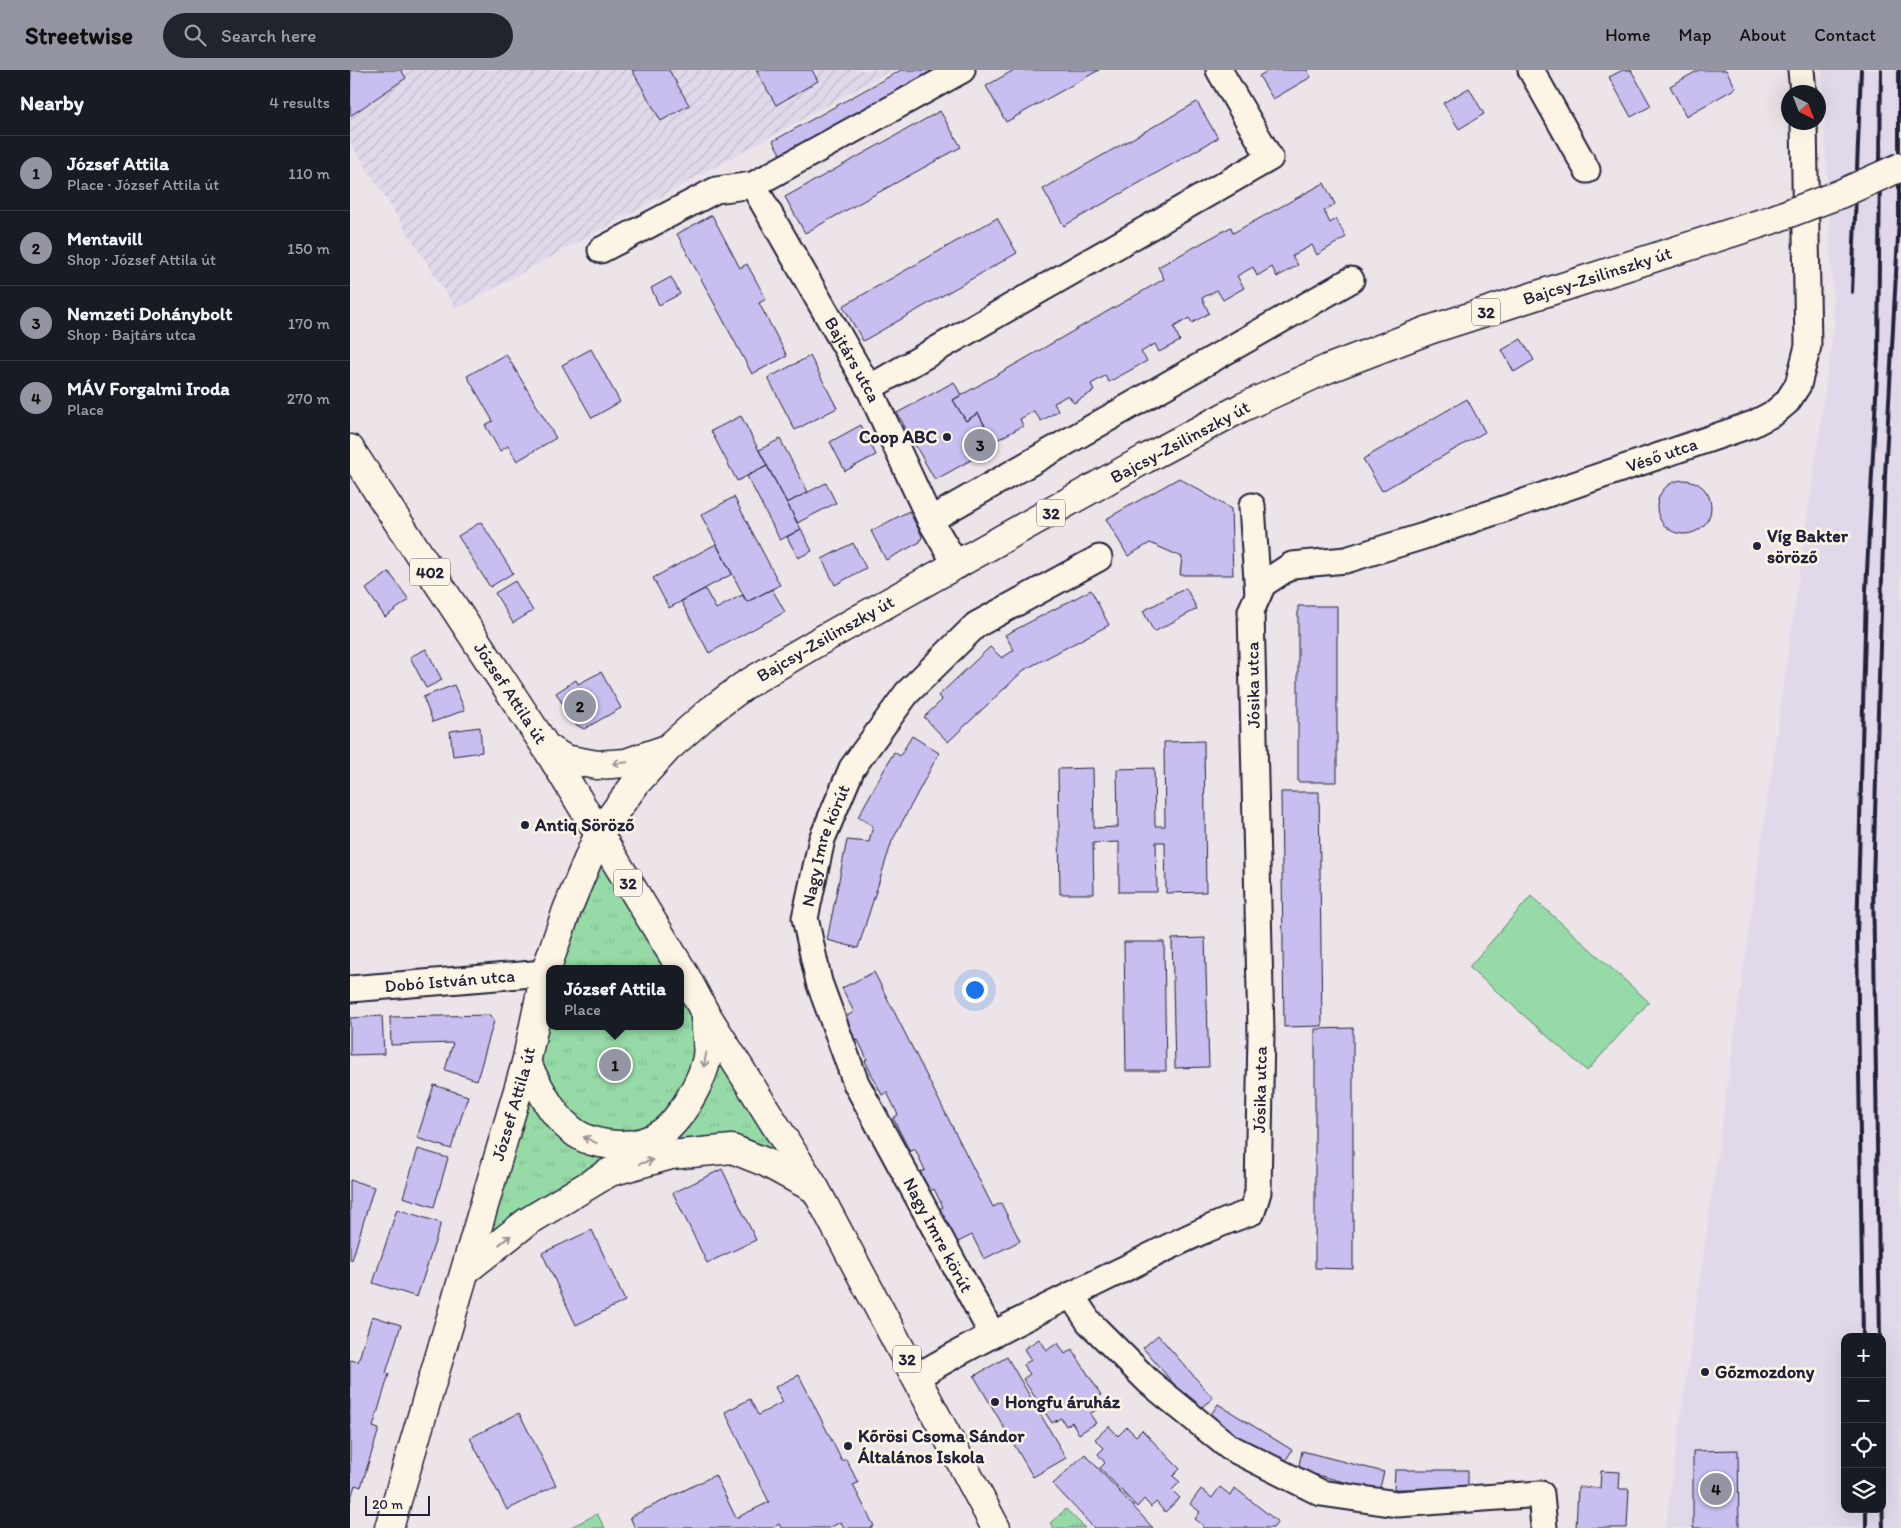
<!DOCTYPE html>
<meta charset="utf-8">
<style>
body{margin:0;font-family:Itim,sans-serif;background:#20242c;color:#f1f3f6}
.controls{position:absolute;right:15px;bottom:15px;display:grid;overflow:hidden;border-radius:10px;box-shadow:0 5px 20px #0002}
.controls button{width:45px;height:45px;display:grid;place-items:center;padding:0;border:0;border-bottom:1px solid #363941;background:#171b24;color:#f1f3f6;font:25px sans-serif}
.compass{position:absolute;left:1431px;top:15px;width:45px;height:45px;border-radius:50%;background:#171b24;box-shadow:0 5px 20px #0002;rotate:138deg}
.scale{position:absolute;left:15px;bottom:12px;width:65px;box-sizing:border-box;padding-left:5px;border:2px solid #22223b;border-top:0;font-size:14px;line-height:18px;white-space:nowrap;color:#22223b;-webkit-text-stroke:4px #fcf5e5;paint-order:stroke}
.you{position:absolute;left:624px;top:919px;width:18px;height:18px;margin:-12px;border:4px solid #fff;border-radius:50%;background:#1a73e8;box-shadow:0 0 0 8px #1a73e833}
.badge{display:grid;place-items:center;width:32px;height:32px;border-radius:50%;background:#9495a2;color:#111;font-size:16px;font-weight:700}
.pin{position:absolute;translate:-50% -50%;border:2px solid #fff;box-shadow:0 1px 5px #0006}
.popup{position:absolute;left:196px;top:895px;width:138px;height:65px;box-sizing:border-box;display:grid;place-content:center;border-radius:10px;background:#171b24;filter:drop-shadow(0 1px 4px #0005);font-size:16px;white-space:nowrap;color:#9ea1a6}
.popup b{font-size:19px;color:#f1f3f6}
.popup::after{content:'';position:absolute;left:50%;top:100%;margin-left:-10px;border:10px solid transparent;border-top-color:#171b24}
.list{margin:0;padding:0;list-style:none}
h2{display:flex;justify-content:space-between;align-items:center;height:65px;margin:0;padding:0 20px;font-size:21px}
h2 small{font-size:16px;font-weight:400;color:#9ea1a6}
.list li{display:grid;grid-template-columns:32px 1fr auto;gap:15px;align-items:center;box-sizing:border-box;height:75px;padding:0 20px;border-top:1px solid #363941}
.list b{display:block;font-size:19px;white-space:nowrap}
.list p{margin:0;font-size:16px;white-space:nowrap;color:#9ea1a6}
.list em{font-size:16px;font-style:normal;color:#9ea1a6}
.icon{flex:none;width:28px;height:28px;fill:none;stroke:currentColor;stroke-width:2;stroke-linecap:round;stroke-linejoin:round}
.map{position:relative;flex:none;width:1551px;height:1458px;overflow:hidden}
header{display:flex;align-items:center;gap:30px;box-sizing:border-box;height:70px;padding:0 25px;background:#9495a2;color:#111}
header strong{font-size:24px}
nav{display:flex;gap:28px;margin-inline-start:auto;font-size:18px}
.search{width:350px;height:45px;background:#20242c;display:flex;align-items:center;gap:12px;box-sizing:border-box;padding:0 18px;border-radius:28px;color:#9ea1a6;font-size:19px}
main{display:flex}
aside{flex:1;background:#171b24}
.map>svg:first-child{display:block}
.built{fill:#e1d9ea;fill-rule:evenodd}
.industrial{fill:url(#industrial-furrows)}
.grass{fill:url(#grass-tufts);stroke:#5c7e71;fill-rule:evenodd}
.garden{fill:#96dba7;stroke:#5c7e71}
.building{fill:#c8bef0;stroke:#22223b}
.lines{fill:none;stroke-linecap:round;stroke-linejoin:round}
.minor-casing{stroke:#22223b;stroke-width:29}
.tertiary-casing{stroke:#22223b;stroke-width:31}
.primary-casing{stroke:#22223b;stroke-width:31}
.minor{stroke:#fcf5e5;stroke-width:25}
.tertiary{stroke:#fcf5e5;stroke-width:28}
.primary{stroke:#fcf5e5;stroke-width:28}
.rail{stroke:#22223b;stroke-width:4}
.primary-bridge-casing{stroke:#22223b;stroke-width:31;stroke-linecap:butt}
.primary-bridge{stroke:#fcf5e5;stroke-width:28}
.oneway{stroke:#9a9698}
.poi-dot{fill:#22223b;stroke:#fcf5e5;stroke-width:2}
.labels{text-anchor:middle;stroke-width:5;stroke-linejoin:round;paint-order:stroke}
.shield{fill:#fcf5e5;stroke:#63616e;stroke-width:1}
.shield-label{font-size:16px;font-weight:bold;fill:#22223b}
.street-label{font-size:18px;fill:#22223b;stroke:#fcf5e5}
.poi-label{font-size:18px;font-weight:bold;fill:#22223b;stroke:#fcf5e5;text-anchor:start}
</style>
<header>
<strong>Streetwise</strong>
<div class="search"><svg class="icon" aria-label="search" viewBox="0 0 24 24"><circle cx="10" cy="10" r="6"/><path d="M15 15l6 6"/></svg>Search here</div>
<nav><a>Home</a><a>Map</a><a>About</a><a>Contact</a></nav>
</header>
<main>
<aside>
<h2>Nearby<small>4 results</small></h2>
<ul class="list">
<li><span class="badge">1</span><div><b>József Attila</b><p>Place · József Attila út</p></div><em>110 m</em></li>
<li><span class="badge">2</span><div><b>Mentavill</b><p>Shop · József Attila út</p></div><em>150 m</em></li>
<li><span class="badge">3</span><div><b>Nemzeti Dohánybolt</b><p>Shop · Bajtárs utca</p></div><em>170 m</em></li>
<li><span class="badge">4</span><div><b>MÁV Forgalmi Iroda</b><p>Place</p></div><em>270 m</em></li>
</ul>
</aside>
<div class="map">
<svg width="1551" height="1458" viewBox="0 0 1551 1458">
<defs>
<pattern id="industrial-furrows" width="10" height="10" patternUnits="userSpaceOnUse" patternTransform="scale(1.25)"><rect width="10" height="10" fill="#e1d9ea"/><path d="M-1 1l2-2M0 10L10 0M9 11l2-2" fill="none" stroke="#c1baca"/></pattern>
<pattern id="grass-tufts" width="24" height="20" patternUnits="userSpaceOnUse" patternTransform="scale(1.25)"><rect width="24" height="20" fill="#96dba7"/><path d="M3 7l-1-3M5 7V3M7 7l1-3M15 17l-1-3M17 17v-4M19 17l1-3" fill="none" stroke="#81bc91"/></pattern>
</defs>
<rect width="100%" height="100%" fill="#ece4e8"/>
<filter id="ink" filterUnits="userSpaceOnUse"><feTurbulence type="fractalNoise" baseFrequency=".02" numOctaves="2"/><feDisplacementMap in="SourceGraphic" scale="10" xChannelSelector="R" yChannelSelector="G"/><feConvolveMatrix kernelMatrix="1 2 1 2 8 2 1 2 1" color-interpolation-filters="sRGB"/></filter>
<g filter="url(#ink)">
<path class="built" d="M1472,0H1551V1458H1315L1484,256ZM1495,1267H1532V1439H1495Z"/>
<path class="industrial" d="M0,0H542L106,239L0,72Z"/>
<path class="grass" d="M249,763L268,797L335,905L354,941L466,1120L415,1092L382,1079L321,1085L260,1102L177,1152L116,1199L176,993L195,903L217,840ZM200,899H330V956H200Z
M716,1439L735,1458H703L700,1453Z"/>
<path class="garden" d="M1181,826L1299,932L1237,1001L1119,897Z
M247,1444L255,1458H219Z"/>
<path class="building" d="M1,0H51L56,8L0,46Z
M282,0H319L339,35L311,51Z
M406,0H462L468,11L426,35Z
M551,0H592L433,89L423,71Z
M664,0H749L656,52L636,16Z
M919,0H957L961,7L923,29L909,6Z
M1273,0H1281L1301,36L1281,47L1259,7Z
M1349,0H1376L1386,18L1336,46L1320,16Z
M1119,18L1134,44L1109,59L1093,33Z
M847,32L868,68L714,156L693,119Z
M590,41L611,77L455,163L435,127Z
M974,113L985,134L974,141L980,153L986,149L996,167L967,185L962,175L942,186L948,195L927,207L922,197L907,206L903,197L887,206L894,218L873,230L867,220L852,228L859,243L842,253L839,248L824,257L830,271L809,282L805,274L791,282L797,291L759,312L755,306L741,314L744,321L724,333L718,325L704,333L708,341L691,351L684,341L670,349L673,356L643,372L628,343L616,351L603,330L814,209L808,197L881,157L883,163Z
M362,145L390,198L397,194L416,229L409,233L437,286L402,304L327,164Z
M647,148L667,183L513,271L493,236Z
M321,207L330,224L309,235L301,218Z
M1171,269L1184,290L1164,302L1152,280Z
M241,279L270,332L242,348L212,295Z
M156,284L206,368L167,391L158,376L150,381L135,355L143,351L117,306Z
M460,286L487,338L445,360L418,308Z
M604,312L611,325L603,330L616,351L628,343L646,376L585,410L547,343Z
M1117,329L1135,362L1032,421L1013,389Z
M391,346L417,396L387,411L361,361Z
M511,355L526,385L495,401L480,372Z
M430,369L458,422L437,433L409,380Z
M417,396L451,459L430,470L397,406Z
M829,408L881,439L883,505H830L832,487L800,473L778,486L756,449Z
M1307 437a27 27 0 1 1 54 0a27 27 0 1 1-54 0Z
M476,413L486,433L447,453L437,433Z
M384,427L430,515L397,532L351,445Z
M559,441L572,466L570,472L536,490L521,461Z
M131,452L163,503L140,517L108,466Z
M451,459L462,481L448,488L437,467Z
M503,473L516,498L485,515L472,489Z
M366,474L382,504L319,538L303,508Z
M39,502L59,530L35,547L16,519Z
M165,511L183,541L163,553L145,523Z
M836,518L847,539L804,562L793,541Z
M355,519L366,539L392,525L397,532L422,519L435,542L359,583L331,531Z
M741,520L759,555L674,600L598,672L574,647L592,630L588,626L640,577L652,588L664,580L655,565Z
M948,536H987V712H948Z
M76,579L92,610L76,618L60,587Z
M251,602L271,638L234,659L225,654L206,623L226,610L228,614Z
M104,615L115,640L83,652L73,627Z
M130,657L132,682L103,686L100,661Z
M562,666L589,683L542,771L508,878L477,870L497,770L519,772L523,756L508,747L544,682L550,686Z
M854,671L856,822L816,823L815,772H806L807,822H769V772L743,773L744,824H710L708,699L743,698L744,758L768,757L767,699L804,698L805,756H815L814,672Z
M931,722H969L972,956L934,957Z
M855,868L859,997L825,998L822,869Z
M774,872H814L816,1001H776Z
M524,902L643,1137L651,1133L670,1171L634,1189L622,1165L606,1173L589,1139L593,1137L584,1119L580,1121L570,1102L575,1100L565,1079L560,1082L543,1048L548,1045L537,1022L532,1025L515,991L517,989L508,970L505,971L493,948L504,942L492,918Z
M140,945L144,951L127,1010L95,1000L103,973L41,975L40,947Z
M32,946L34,984L0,985V948Z
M1003,958V1199L965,1198V959Z
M84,1015L118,1026L101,1079L67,1068Z
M68,1079L98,1088L84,1137L53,1127Z
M372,1099L406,1170L357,1193L323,1123Z
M0,1110L24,1117L2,1190L0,1189Z
M47,1139L91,1153L67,1227L23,1213Z
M242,1160L275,1231L226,1255L192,1183Z
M22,1246L51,1255L36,1303L39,1304L23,1357L29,1359L11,1417L5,1415L0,1432V1292L1,1290L8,1292Z
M808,1265L863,1328L847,1341L793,1278Z
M689,1269L697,1280L708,1273L715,1284L722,1279L751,1325L744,1330L749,1338L740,1344L746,1353L729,1364L722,1352L716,1356L711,1348L702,1353L673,1309L680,1304L673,1295L681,1290L674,1279Z
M657,1287L716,1388L683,1407L624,1306Z
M449,1305L492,1391L496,1389L508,1413L503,1415L524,1456L520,1458H494L491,1452L479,1458H431L429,1454L422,1458H285L280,1447L365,1405L386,1448L419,1432L375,1342L400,1329L408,1345L433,1332L425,1317Z
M868,1334L942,1380L933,1395L858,1349Z
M169,1343L206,1415L157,1440L120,1368Z
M759,1356L768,1366L777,1357L786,1366L792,1360L830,1399L823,1406L830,1412L822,1420L830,1428L815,1442L806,1432L801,1437L794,1429L787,1437L750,1398L755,1393L748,1384L754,1378L745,1369Z
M1388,1380L1389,1458H1343V1381Z
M952,1381L1034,1402L1029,1421L948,1400Z
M735,1384L803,1458H744L703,1414Z
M1045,1400H1118V1419H1044Z
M1251,1401L1270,1402L1269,1419H1279L1277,1458H1226L1228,1417L1250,1418Z
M870,1417L880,1425L885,1418L928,1452L923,1458H852L854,1456L845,1449L850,1442L840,1434L851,1419L862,1428Z"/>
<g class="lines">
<g class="minor-casing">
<g id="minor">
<path d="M1181,0L1237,100"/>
<path d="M1451,0L1453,22"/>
<path id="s1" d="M403,115L519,318L580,450L607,496"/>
<path d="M251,180L366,120L403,115L612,0"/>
<path d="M519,318L920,88L869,0"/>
<path d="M902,436L908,525"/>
<path d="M580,450L1001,210"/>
<path id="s2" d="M0,919L195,903"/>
<path d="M721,1225L739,1252L798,1311L879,1377L971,1423L1047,1434L1191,1424L1194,1458"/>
<path id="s3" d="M642,1264L506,1013L469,912L455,848L472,769L502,698L557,623L626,555L749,488"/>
<path id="s4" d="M566,1307C632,1268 701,1235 770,1201C813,1180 856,1157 902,1142L908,1122L911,963L901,541L913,514L942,495L996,490L1074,466L1403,354L1424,343L1437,332L1448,315L1458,276L1454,52"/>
</g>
</g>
<g class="tertiary-casing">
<g id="tertiary">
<path id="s5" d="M39,1458L176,993L195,903L217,840L249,763"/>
</g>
</g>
<g class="primary-casing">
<g id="primary">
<path id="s6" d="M0,379L196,677L335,905L354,941L466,1120L646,1458"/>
<path d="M196,677L215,689L247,695L276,693L314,680"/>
<path id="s7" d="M249,763L286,713L317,679L360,641L395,615L466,573L795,389"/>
<path d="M176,993C190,1018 202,1048 227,1064C239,1072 252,1074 267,1075C307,1076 325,1056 343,1023C349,1012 355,1000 357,987C359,974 355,958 355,945"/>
<path d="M116,1200L177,1152L260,1102L321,1085L382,1079L415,1092L465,1119"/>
</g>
</g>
<use href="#minor" class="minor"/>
<use href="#tertiary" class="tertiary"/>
<use href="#primary" class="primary"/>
<path class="rail" d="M1502,222L1511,0
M1513,1267L1507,867L1516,521L1528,286L1531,0
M1530,1267L1523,811L1535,406L1549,148V0
M1532,1426L1533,1458
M1516,1439V1458"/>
<g class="primary-bridge-casing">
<g id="primary-bridge">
<path id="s8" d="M795,389L891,338L977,299L1079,260L1421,150L1490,124L1551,97"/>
</g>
</g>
<use href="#primary-bridge" class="primary-bridge"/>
</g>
<defs><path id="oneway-shaft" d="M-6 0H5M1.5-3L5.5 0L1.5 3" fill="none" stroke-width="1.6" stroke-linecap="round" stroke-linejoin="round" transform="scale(1.25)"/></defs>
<g class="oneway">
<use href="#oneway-shaft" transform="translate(270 693) rotate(174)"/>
<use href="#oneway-shaft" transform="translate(355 990) rotate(100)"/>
<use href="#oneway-shaft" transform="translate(240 1070) rotate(-155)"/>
<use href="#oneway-shaft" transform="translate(296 1092) rotate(-16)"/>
<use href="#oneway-shaft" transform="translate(155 1170) rotate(-38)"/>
</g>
</g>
<g class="poi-dot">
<circle cx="597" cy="367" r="5"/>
<circle cx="1407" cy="476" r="5"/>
<circle cx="175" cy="755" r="5"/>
<circle cx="1355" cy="1302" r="5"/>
<circle cx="645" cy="1332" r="5"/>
<circle cx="498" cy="1376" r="5"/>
</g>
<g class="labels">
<g class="shield">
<rect x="1122" y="228.5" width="28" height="27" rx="4"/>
<rect x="687" y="429.5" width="28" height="27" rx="4"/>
<rect x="60" y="488.5" width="40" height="27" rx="4"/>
<rect x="264" y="799.5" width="28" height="27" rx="4"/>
<rect x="543" y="1275.5" width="28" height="27" rx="4"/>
</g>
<g class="shield-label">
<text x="1136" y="248">32</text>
<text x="701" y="449">32</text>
<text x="80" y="508">402</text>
<text x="278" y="819">32</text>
<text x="557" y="1295">32</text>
</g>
<g class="street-label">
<text dy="6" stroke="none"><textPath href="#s8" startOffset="489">Bajcsy-Zsilinszky út</textPath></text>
<text dy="6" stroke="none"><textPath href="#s1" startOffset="201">Bajtárs utca</textPath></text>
<text transform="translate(830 372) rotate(-28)" y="6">Bajcsy-Zsilinszky út</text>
<text dy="6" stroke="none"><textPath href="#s4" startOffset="1428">Véső utca</textPath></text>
<text dy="6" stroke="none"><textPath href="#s7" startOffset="302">Bajcsy-Zsilinszky út</textPath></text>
<text transform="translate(903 615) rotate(-91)" y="6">Jósika utca</text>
<text dy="6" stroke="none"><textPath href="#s6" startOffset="292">József Attila út</textPath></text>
<text dy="6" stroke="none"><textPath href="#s3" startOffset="534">Nagy Imre körút</textPath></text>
<text dy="6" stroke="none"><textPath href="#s2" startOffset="100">Dobó István utca</textPath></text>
<text dy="6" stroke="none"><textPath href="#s4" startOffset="498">Jósika utca</textPath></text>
<text dy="6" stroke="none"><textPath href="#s5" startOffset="442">József Attila út</textPath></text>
<text transform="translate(588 1165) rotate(62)" y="6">Nagy Imre körút</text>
</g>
<g class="poi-label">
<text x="587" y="373" text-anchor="end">Coop ABC</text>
<text x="1417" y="472">Víg Bakter<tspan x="1417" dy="21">söröző</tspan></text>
<text x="185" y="761">Antiq Söröző</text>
<text x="1365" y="1308">Gőzmozdony</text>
<text x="655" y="1338">Hongfu áruház</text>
<text x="508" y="1372">Kőrösi Csoma Sándor<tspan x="508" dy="21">Általános Iskola</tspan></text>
</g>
</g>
</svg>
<div class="controls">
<button>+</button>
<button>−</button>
<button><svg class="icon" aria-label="locate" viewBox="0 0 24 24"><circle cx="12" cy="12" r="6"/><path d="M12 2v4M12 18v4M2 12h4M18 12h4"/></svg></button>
<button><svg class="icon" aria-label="layers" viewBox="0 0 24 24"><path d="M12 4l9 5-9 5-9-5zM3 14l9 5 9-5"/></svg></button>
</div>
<svg class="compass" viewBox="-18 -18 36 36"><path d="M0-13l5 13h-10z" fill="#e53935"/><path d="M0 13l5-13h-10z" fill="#9ea1a6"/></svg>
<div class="scale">20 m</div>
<div class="you"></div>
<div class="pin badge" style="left:265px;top:995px">1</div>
<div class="popup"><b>József Attila</b>Place</div>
<div class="pin badge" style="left:230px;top:636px">2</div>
<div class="pin badge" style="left:630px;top:375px">3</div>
<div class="pin badge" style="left:1366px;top:1419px">4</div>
</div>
</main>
